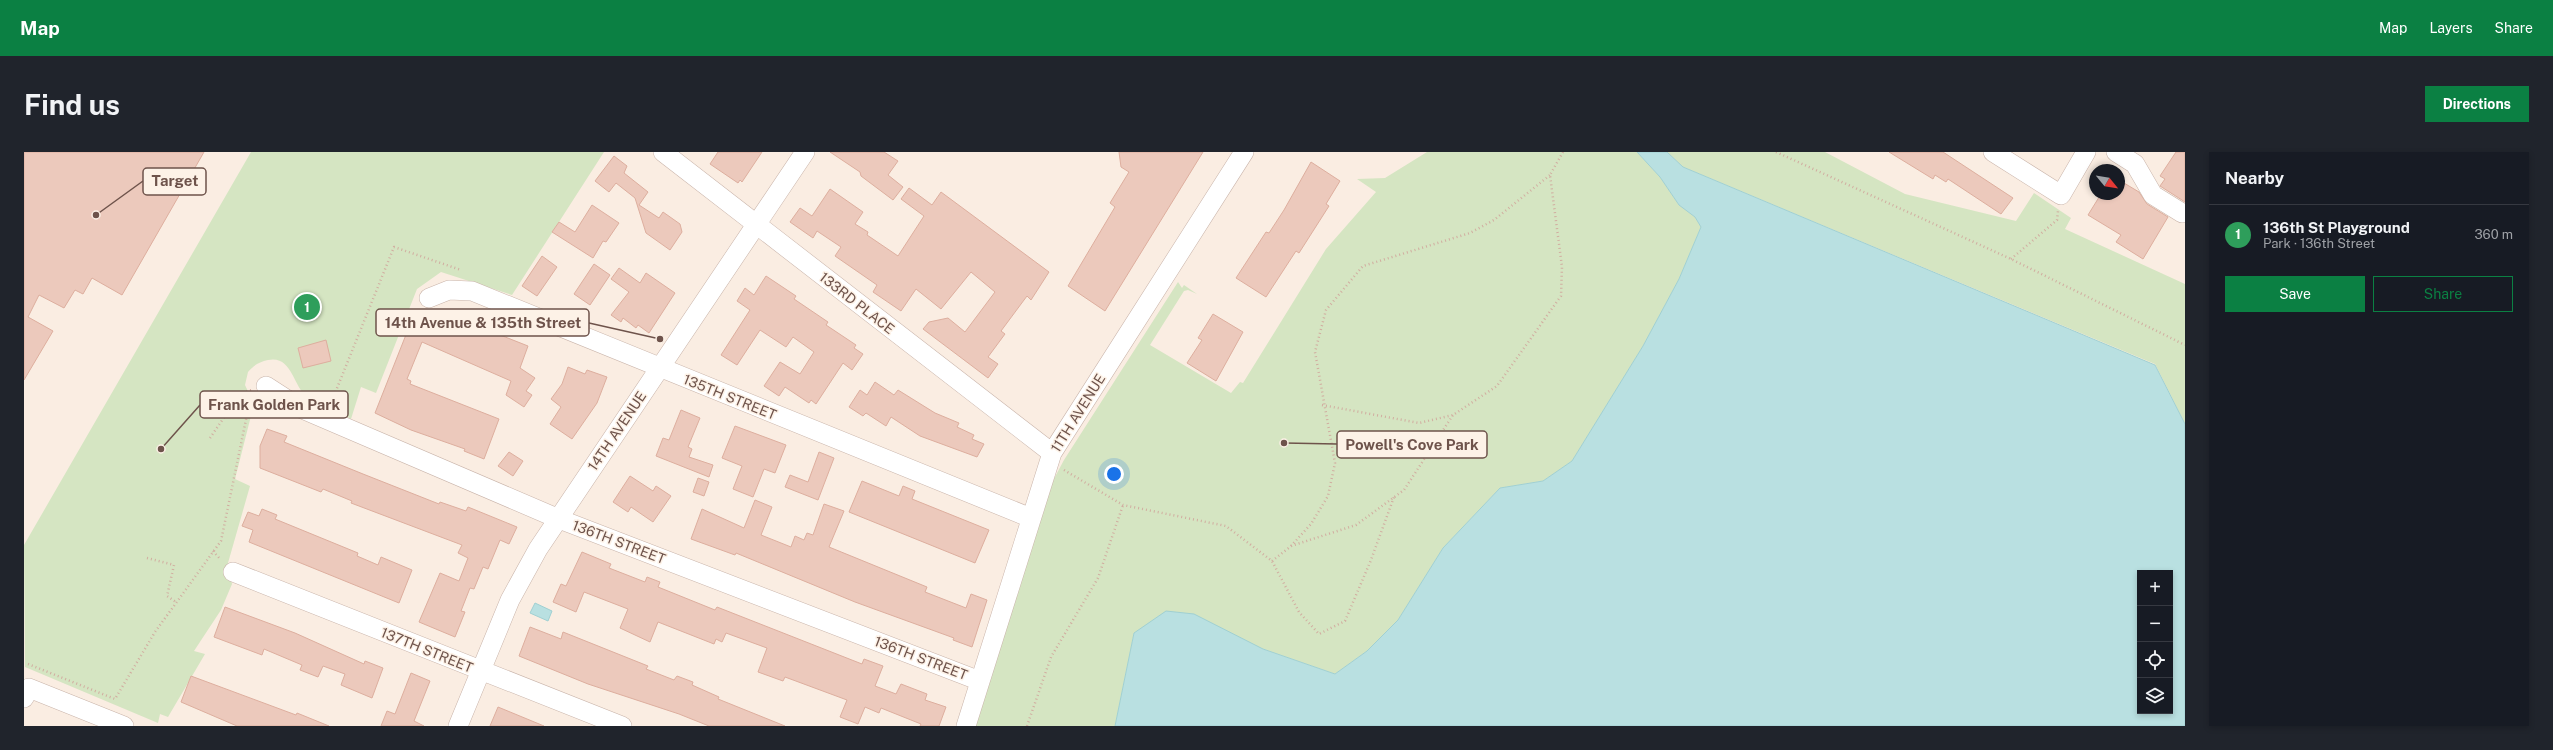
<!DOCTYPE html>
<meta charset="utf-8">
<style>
body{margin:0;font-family:"Public Sans",sans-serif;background:#20242c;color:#f1f3f6}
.controls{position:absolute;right:12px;bottom:12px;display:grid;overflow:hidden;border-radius:0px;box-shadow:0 2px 6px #0003}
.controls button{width:36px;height:36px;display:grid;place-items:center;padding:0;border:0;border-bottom:1px solid #363941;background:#171b24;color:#f1f3f6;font:20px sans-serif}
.compass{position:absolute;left:2065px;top:12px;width:36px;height:36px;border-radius:50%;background:#171b24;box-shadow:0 2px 6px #0003;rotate:120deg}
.you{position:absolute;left:1090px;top:322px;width:14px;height:14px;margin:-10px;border:3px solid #fff;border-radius:50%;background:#1a73e8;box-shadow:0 0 0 6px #1a73e833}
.badge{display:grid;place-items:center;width:26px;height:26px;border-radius:50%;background:#0b8043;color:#fff;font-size:13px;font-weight:700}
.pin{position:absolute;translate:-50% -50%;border:2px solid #fff;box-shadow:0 1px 4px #0006}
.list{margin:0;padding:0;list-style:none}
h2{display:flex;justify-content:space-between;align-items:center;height:52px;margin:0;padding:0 16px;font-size:17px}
h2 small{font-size:13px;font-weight:400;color:#9ea1a6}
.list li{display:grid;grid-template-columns:26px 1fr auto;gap:12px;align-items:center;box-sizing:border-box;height:60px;padding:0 16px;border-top:1px solid #363941}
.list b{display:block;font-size:15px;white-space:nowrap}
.list p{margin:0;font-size:13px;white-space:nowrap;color:#9ea1a6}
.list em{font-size:13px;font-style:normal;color:#9ea1a6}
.actions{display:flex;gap:8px;padding:12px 16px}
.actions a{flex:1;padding:9px 0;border:1px solid #0b8043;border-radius:0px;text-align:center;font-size:14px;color:#0b8043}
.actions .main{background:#0b8043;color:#fff}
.icon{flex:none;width:22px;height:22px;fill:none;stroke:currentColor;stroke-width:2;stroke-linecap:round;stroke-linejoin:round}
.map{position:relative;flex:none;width:2161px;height:574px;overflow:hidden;border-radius:0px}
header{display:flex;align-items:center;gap:24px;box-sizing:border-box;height:56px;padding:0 20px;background:#0b8043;color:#fff}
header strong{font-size:19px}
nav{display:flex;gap:22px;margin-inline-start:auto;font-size:14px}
.intro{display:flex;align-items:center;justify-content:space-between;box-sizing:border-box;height:96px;padding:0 24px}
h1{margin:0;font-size:28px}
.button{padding:10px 18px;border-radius:0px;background:#0b8043;color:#fff;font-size:14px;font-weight:700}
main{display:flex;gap:24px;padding:0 24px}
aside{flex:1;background:#171b24;border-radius:0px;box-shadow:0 2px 6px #0003}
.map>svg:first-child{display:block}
.green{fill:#d5e5c2}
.water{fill:#b9e0e1;stroke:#a0d0d2;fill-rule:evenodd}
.building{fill:#ecc9bc;stroke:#ddae9e}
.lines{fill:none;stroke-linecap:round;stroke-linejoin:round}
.minor-casing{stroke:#c9b4aa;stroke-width:20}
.path{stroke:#d1ada0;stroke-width:2.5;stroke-dasharray:1 3;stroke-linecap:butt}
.minor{stroke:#fff;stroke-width:19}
.labels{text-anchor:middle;stroke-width:3;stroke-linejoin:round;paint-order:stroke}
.street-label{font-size:14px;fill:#6e534b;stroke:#fdf2e7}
.leader{fill:none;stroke:#6e534b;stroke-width:1.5}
.callout-dot{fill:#6e534b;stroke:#fdf2e7;stroke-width:1.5}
.callout{fill:#fdf2e7;stroke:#6e534b;stroke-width:1.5}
.callout-label{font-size:15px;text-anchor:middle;font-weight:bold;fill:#6e534b}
</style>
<header>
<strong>Map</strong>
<nav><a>Map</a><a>Layers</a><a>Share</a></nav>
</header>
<div class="intro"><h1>Find us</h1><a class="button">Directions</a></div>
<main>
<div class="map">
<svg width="2161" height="574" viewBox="0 0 2161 574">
<rect width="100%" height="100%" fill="#faede2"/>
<path class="green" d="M227,0H580L488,143L417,120L393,137L352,241L337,235L327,267C314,258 296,255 283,245C269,234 268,203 244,208C235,210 230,213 224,220L221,233L230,252L211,327L226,334L204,411L208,432L197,458L170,499L181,502L144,565L136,562L134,571L1,515L0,393Z
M1403,0H1613L1636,25L1655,53L1671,65L1677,75L1655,127L1619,194L1548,309L1519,329L1476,336L1419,396L1374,468L1343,499L1311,522L1239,497L1110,481L1091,574H949L1016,353L1040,308L1154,130L1158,136L1160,133L1173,142L1164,138L1160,139L1126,193L1207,241L1216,230L1219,231L1302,97L1352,40L1333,27L1361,26Z
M1643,0H1801L1881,42L1992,69L2010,41L2047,66L2041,77L2161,132V272L2131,212L1659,15Z"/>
<path class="water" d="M1613,0H1643L1659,15L2131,213L2161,272V574H1091L1110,481L1142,459L1170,462L1239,497L1311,522L1343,499L1374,468L1419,396L1476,336L1519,329L1548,309L1619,194L1655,127L1677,75L1671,65L1655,53L1636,25ZM2116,421H2146V559H2116Z
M511,451L528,459L524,469L506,461Z"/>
<path class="building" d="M0,0H180L98,143L68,126L59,142L51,138L40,156L15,143L4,165L29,179L0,228Z
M694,0H738L718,30L716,28L714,31L686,12Z
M806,0H860L874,9L864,23L879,35L869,48L837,24L836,20Z
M1095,0H1179L1081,159L1044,134L1091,55L1086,51L1105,20L1097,15Z
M1865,0H1919L1989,46L1977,62L1924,27L1922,30L1911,23L1909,27Z
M2152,0H2161V50L2136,34L2141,27L2136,24Z
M590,4L603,14L600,21L624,40L615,53L635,66L639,60L656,72L658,80L646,98L622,81L611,46L592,31L585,40L571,29Z
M1287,10L1316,29L1302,52L1305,54L1275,101L1272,99L1242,145L1212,126L1242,80L1245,81L1260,58Z
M2095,28L2115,40L2123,52L2144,65L2119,107L2092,90L2097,83L2064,63L2077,42H2095Z
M885,36L908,53L917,40L1025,120L1007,148L1003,144L977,179L981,182L964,205L974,212L964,226L899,177L905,170L924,166L941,180L971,140L947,120L917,157L892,137L877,159L849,140L853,133L811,104L817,95L793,79L789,86L766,70L776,56L788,64L806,37L839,60L831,72L844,80L843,83L874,104L900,64L877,47Z
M568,53L595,71L582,90L579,89L569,106L528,80L535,70L551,80Z
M518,104L533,115L513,144L498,134Z
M570,112L586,123L566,153L550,142Z
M595,116L616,131L622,121L651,141L625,181L614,173L612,176L599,166L597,170L587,163L605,140L587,127Z
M742,124L772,144L770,147L804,170L802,173L832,193L830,196L839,202L828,218L819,211L792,252L787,248L785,251L761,235L755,244L740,234L756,210L776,222L790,200L769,185L762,195L736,178L713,213L697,203L726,158L713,149L721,136L730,143Z
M1189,162L1219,180L1192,229L1163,211L1178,188L1174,186Z
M428,164L504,194L496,216L511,226L502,239L508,243L500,255L482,243L487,229L398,190L383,227L387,229L386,232L475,267L460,307L440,299L441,297L387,278L351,261L389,165L422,179Z
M302,188L307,209L279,216L274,196Z
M544,215L561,222L563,218L583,225L573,251L548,287L526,272L537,255L527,247L538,232Z
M851,230L870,243L874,238L911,261L935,271L933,275L950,283L948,287L960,292L953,305L896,284L867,265L862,274L842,261L839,264L825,255L836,238L843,243Z
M657,258L676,266L664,295L668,297L665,305L689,313L685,325L632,304L639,286L645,288Z
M711,274L762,293L751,321L740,317L729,345L709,337L718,314L698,306Z
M243,277L263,284L260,290L339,322L415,352L416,350L442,359L444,355L493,375L485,392L476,388L464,417L459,415L450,437L446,436L437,459L441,460L431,485L395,470L416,421L435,429L444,406L434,401L438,393L327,351L328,349L299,337L297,340L236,316V294Z
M485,300L499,309L489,324L474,314Z
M795,300L810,306L794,348L761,335L766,323L784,330Z
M606,324L629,339L632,334L647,344L629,370L607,355L604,360L589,350Z
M674,326L685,330L680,344L669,340Z
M838,329L875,344L879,334L891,339L888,347L965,378L951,411L825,360Z
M731,348L748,355L737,383L767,395L771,384L780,388L783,381L789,383L800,352L820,359L805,395L903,435L901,440L942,456L947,442L963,448L948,495L929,488L930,486L831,450L712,401L711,403L667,387L678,357L720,376Z
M238,357L253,363L251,367L334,401L333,404L354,413L357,405L388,418L375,451L225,390L229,378L218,374L224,360L235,364Z
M558,400L587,412L585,416L621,430L623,425L636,430L634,435L691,458L693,455L838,512L840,507L859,514L851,534L872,542L877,532L903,542L901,548L922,555L915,574H896L897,572L857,556L855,561L841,555L834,572L816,565L823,548L761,525L759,529L734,520L743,496L702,481L698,490L692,487L690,492L634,470L626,490L596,476L604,457L560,440L552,460L529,450L537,432L542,434Z
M201,455L271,481L340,512L341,509L359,516L348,546L317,533L321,522L299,514L294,525L276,518L278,513L240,497L238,503L190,485Z
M506,475L537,487L539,480L624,514L622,517L650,528L653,524L669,530L668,533L695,545L694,547L761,574H685L655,562L564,532L495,504Z
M387,521L406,529L390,569L400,574H357L363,559L371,562Z
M167,524L272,563L273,561L305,574H213L157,550Z
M474,555L520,574H466Z"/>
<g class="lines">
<g class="minor-casing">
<path id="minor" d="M639,0L1028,301
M1969,0L2037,43L2062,0
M2092,0L2111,12L2129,43L2158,61
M405,146L425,138L448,139L1007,366
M242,234L276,256L535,367L956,529
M209,420L598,574
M0,546L5,536L100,574
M434,574L486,448L514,397L781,0
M942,574L1028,301L1220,0"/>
</g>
<path class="path" d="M1752,0L1987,107L2161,193
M1987,107L2033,68L2034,59
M307,251L370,95L437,118
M1298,253L1395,271L1429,263L1473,234L1537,144L1538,115L1526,23L1539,0
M186,286L216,242L228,238
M1040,318L1099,353L1202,374L1248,409L1275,460L1295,482L1321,469L1347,408L1370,345
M1267,394L1332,373L1380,338L1429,263
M189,399L197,408
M123,406L150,413L143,444L152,450
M1248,409L1266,395L1287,372L1304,344L1311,311L1291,200L1302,158L1339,114L1446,81L1470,68L1526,23
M4,512L91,547L131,480L197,389L225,253
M1003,574L1027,505L1074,426L1099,353"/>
<use href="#minor" class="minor"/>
</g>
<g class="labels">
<g class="street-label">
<text transform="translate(833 151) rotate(38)" y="5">133RD PLACE</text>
<text transform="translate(706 245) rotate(22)" y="5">135TH STREET</text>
<text transform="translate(1054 261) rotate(-58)" y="5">11TH AVENUE</text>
<text transform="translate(593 279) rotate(-56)" y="5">14TH AVENUE</text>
<text transform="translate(595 390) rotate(21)" y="5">136TH STREET</text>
<text transform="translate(403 498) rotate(22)" y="5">137TH STREET</text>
<text transform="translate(897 506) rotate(21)" y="5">136TH STREET</text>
</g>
</g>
<path class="leader" d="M72 63L119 29M636 187L565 171M137 297L176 253M1260 291L1313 292"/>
<g class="callout-dot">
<circle cx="72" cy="63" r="4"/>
<circle cx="636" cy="187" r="4"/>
<circle cx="137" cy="297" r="4"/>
<circle cx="1260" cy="291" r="4"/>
</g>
<g class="callout">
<rect x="119" y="16" width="63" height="27" rx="4"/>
<rect x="352" y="157" width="213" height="27" rx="4"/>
<rect x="176" y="239" width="148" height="27" rx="4"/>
<rect x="1313" y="279" width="150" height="27" rx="4"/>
</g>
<g class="callout-label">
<text x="151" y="34">Target</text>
<text x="459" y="176">14th Avenue &amp; 135th Street</text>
<text x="250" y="258">Frank Golden Park</text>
<text x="1388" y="298">Powell's Cove Park</text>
</g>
</svg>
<div class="controls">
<button>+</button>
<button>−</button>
<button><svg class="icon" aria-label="locate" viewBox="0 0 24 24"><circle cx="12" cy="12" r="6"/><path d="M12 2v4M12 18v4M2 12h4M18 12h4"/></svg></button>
<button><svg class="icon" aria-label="layers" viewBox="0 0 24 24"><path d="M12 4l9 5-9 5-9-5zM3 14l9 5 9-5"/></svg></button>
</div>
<svg class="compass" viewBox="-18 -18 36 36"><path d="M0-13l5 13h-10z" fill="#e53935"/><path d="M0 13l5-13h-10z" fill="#9ea1a6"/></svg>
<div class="you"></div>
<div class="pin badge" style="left:283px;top:155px;background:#2e9e5b">1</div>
</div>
<aside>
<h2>Nearby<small></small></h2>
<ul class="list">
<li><span class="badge" style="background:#2e9e5b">1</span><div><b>136th St Playground</b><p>Park · 136th Street</p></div><em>360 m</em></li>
</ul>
<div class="actions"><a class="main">Save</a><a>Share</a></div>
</aside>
</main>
